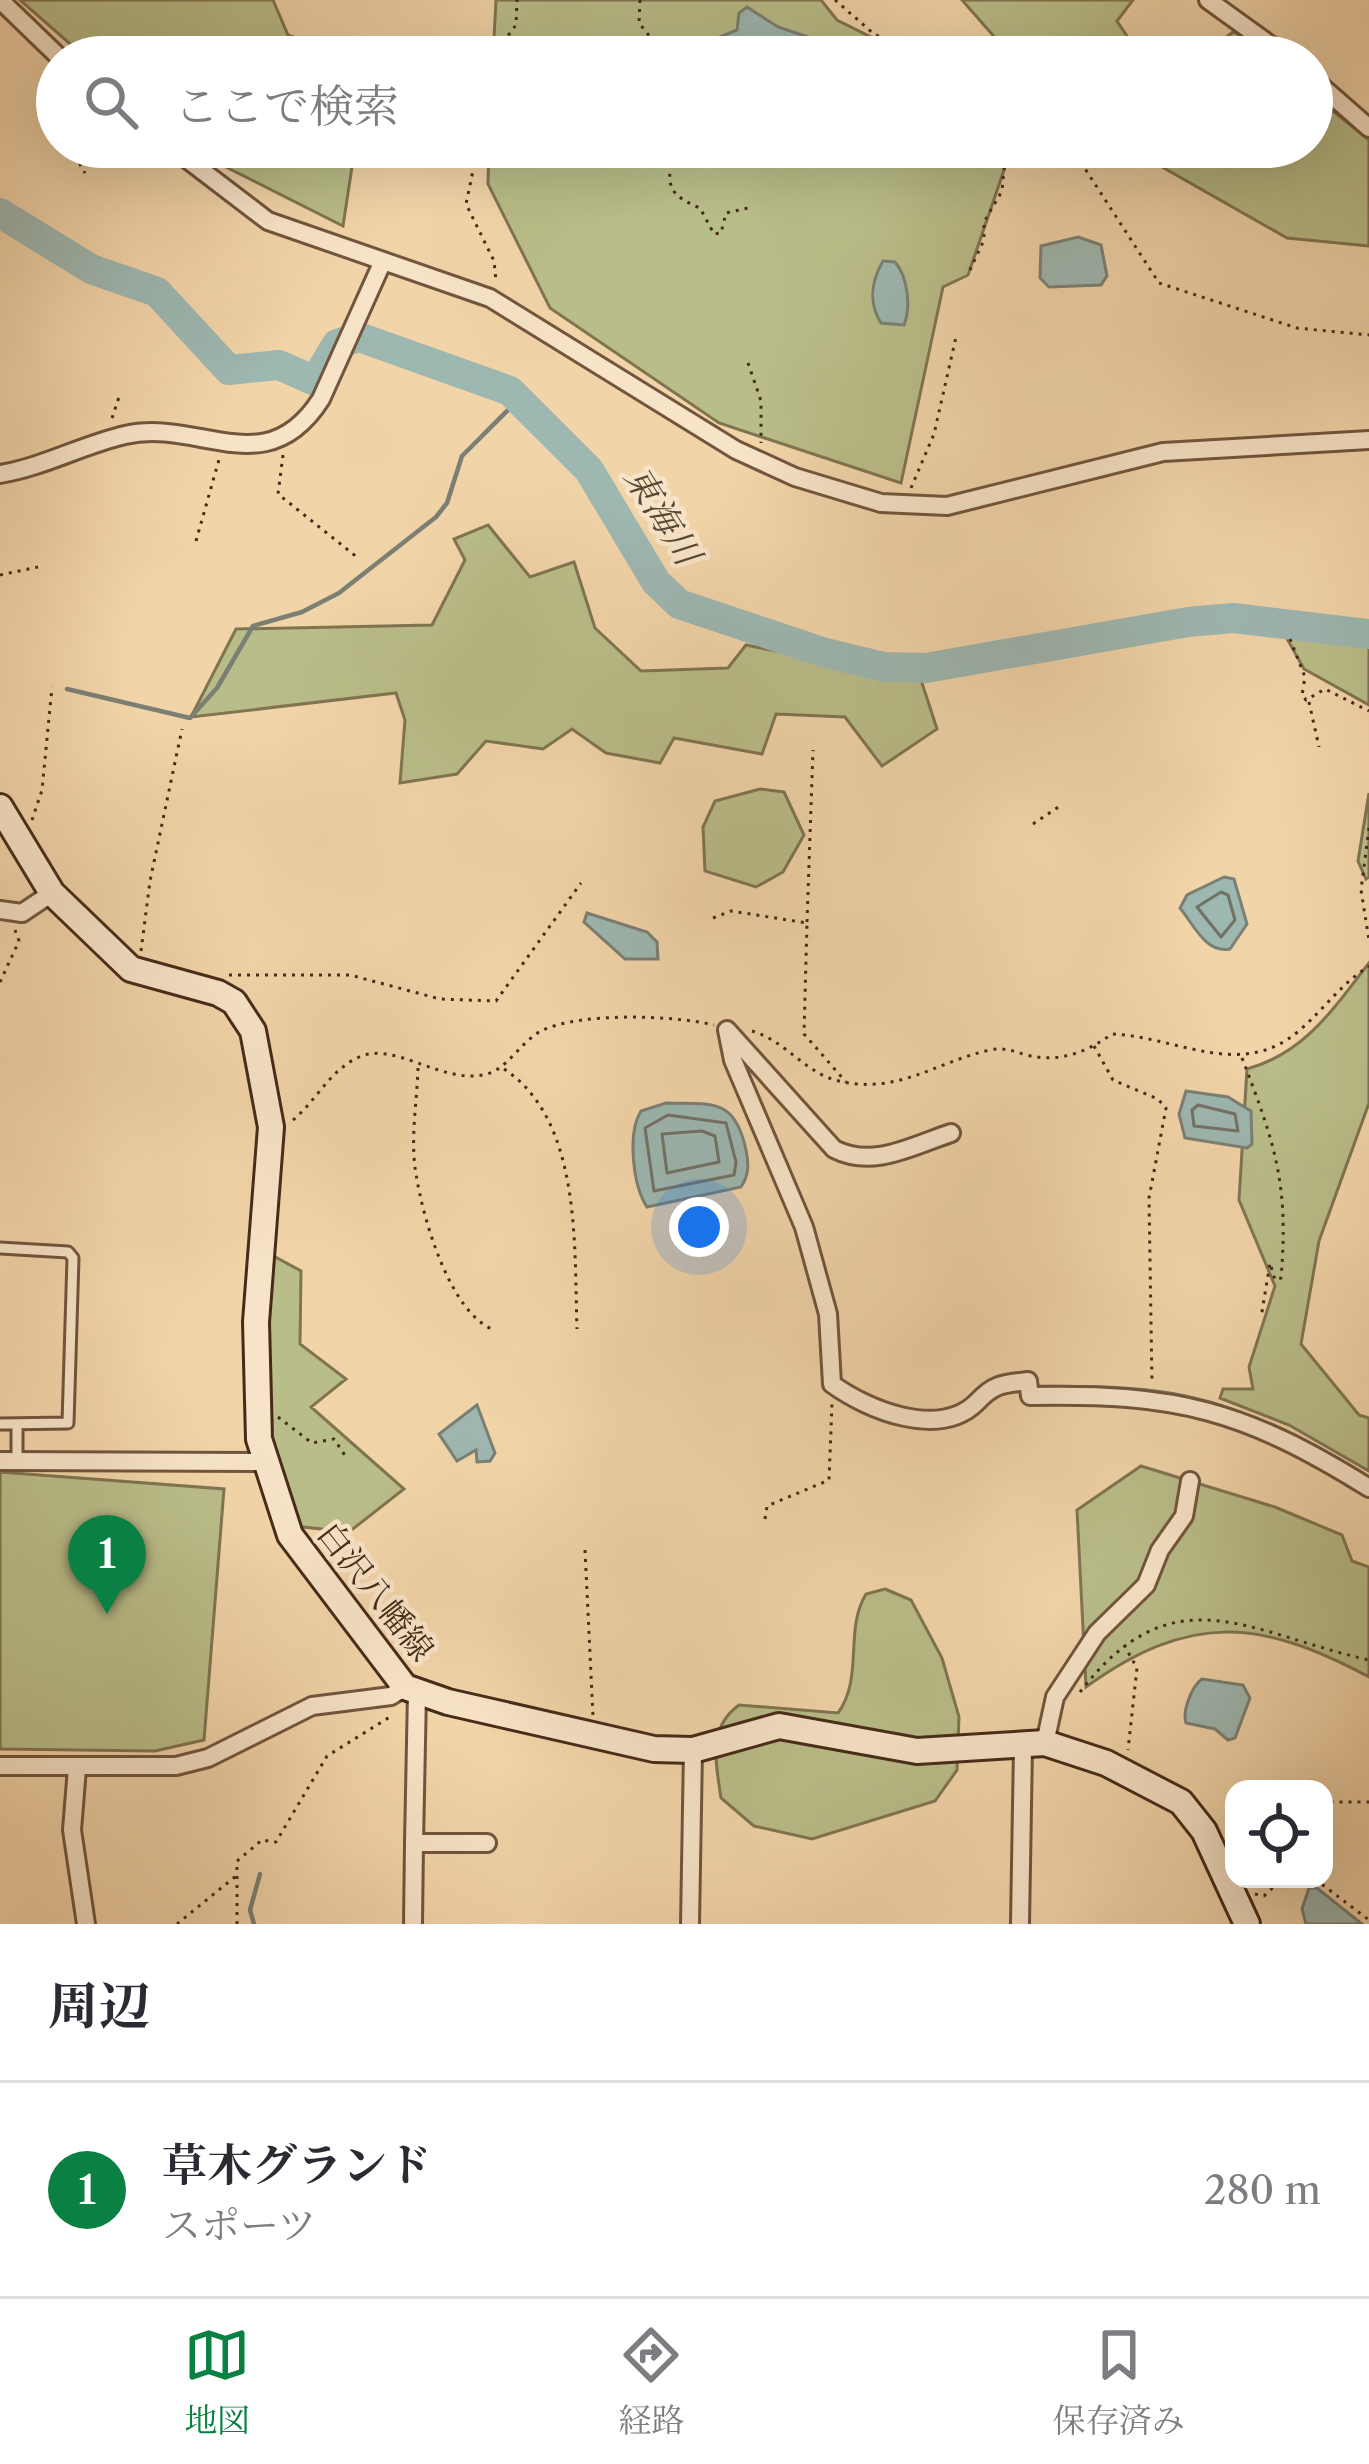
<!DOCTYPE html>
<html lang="ja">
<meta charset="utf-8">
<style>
body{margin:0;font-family:"Libre Caslon Text","Noto Serif JP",serif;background:#f2f2f3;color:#2b2b33}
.controls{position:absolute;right:36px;bottom:36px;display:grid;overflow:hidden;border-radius:24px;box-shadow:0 12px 48px #0002}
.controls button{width:108px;height:108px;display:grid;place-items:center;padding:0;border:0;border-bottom:3px solid #e1e1e2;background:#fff;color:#2b2b33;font:60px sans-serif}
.you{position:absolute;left:699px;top:1227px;width:42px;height:42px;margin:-30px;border:9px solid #fff;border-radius:50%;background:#1a73e8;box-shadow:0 0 0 18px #1a73e833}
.badge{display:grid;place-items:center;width:78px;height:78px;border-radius:50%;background:#0b8043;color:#fff;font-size:39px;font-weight:700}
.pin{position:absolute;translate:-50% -99px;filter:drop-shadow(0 3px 6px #0008)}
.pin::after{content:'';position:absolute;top:63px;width:42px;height:36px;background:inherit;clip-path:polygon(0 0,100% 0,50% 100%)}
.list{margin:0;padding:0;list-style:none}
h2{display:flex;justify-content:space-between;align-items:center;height:156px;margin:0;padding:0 48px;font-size:51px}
h2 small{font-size:39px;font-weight:400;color:#7c7c81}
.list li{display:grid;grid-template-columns:78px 1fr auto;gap:36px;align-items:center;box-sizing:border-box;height:216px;padding:0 48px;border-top:3px solid #e1e1e2}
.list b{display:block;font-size:45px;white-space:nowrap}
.list p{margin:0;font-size:39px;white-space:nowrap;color:#7c7c81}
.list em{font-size:39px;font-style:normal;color:#7c7c81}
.icon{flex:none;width:66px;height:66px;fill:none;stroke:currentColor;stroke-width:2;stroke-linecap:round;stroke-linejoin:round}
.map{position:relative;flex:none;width:1369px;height:1924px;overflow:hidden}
.search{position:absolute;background:#fff;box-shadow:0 12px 48px #0002;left:36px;right:36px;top:36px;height:132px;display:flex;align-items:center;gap:30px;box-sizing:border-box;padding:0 42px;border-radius:66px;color:#7c7c81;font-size:45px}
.sheet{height:372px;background:#fff}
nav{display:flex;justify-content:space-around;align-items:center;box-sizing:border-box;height:168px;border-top:3px solid #e1e1e2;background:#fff;font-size:33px;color:#7c7c81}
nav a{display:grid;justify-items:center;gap:6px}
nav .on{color:#0b8043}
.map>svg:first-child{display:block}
.green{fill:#b9bd89;stroke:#807451;stroke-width:3}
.water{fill:#9db7b1;stroke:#7b7f74;stroke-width:3}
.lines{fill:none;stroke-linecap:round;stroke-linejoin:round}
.shore{stroke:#727165;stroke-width:3}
.stream{stroke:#7b7f74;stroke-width:4.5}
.river{stroke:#9db7b1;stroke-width:30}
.service-casing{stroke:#72553d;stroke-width:15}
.minor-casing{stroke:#72553d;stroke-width:22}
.secondary-casing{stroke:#472b19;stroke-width:30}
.path{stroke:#472b19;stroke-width:3;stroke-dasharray:3 6;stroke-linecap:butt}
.service{stroke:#f7e3c7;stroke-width:9}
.minor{stroke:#f7e3c7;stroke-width:16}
.secondary{stroke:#f7e3c7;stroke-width:24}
.labels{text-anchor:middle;stroke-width:9;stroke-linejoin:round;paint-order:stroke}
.street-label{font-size:33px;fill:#472b19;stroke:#f7e3c7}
.water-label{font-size:36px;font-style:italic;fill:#584737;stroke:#f7e3c7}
</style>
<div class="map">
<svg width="1369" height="1924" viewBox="0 0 1369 1924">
<rect width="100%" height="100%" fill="#f2d4a9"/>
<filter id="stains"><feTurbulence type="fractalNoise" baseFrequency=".00167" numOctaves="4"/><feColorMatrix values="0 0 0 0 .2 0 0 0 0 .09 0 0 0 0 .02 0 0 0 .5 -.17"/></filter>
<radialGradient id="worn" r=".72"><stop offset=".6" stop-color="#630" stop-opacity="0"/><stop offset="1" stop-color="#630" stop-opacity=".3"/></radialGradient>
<path class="green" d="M20,0H273L288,35L346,57H85Z
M496,0H821L837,20L911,57H493Z
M962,0H1133L1117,21L1141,57H1012Z
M1234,31L1266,57H1216L1213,48Z
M1312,94L1369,140V246L1287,238L1127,147H1312Z
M194,147H355L343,226L210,159Z
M489,147H1012L968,275L943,287L901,483L719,423L550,308L488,184Z
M488,525L530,577L574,562L595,628L641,671L728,668L746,645L921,680L937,729L882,766L845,717L776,714L762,754L674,738L660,763L606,753L572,729L543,749L486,741L457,774L400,783L405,720L396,693L191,717L236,629L432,625L465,560L454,539Z
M1281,628L1369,641V705L1304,669Z
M760,789L784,792L804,835L783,872L756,887L705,871L703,827L715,801Z
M1369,793V877L1366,879L1358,861Z
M1369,963V1103L1319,1241L1301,1344L1359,1415L1369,1418V1471L1289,1425L1220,1398L1223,1389H1253L1249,1367L1275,1286L1239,1200L1247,1069C1305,1053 1333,1009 1369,963Z
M268,1253L301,1271L300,1344L346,1379L311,1407L404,1489L349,1532L294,1526L266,1438Z
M1141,1466L1275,1507L1342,1535L1352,1561L1369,1567V1677C1259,1618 1189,1613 1086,1687L1077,1510Z
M0,1472L224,1489L204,1740L155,1751L0,1749Z
M885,1589L911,1600L942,1658L959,1717L957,1770L935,1801L812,1839L754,1826L721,1798C716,1763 707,1728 739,1705L838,1713C864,1677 844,1630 866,1594Z"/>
<path class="water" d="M747,7L778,27L811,38L815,57H703L705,43L737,30L739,13Z
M1078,237L1101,245L1107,276L1101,285L1049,287L1040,278L1041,246Z
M883,261L895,262C908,277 911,307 904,325L881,323C868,302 871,282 883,261Z
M1224,877L1234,879L1247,924L1230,949C1206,954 1194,925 1180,908L1187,895Z
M587,913L647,932L657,942L658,959H625L584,922Z
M1186,1091L1228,1097L1251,1111L1252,1144L1247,1148L1185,1138L1179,1114Z
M666,1103C713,1104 735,1098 746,1150C749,1164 749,1175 741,1187L647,1207C633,1186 627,1133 641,1111Z
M477,1405L495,1453L490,1461L477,1462L476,1450L457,1461L439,1434Z
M1202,1679L1243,1685L1250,1698L1235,1738L1228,1740L1215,1729L1186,1723C1182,1711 1192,1686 1202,1679Z
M1309,1888H1317L1362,1924H1306L1302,1909Z"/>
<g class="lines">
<path class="shore" d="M1221,892L1228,895L1235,920L1221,937L1197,907Z
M1198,1105L1235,1114L1238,1131L1194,1126L1192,1110Z
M668,1115L726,1123L736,1162L734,1175L654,1191L645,1128Z
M702,1131L715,1136L719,1162L667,1173L662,1134Z"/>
<path class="stream" d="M67,689L190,718L217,688L253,626L302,612L339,593L436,517L447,503L462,456L519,399
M1037,1387C1109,1387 1177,1386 1244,1415
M1335,1458L1367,1477
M254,1924L250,1910L260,1874"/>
<path class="river" d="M0,213L91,269L157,292L229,370L279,365L315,381L337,344L359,337L510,391L589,470L656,582L679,604L822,652L884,667L926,668L1188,622L1233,618L1369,634"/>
<g class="service-casing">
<path id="service" d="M0,1248L68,1252L73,1258L68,1423L0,1424
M17,1425V1462"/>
</g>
<g class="minor-casing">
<path id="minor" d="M0,0L59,57
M1208,0L1287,57
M1312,78L1369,128
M171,147L268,221L490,298L736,450L795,477L881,503L947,506L1163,452L1369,440
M0,474C43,467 82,445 125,435C200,418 266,485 321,399L383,261
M0,910L22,913L52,893
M951,1133C912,1146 873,1169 834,1149L727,1030L733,1060L804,1227L828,1314L832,1384C866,1409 939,1440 977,1402C994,1384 1002,1384 1028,1381L1030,1396C1177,1393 1244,1410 1369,1488
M0,1461L265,1462
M1045,1743L1055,1697L1097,1633L1146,1585L1160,1550L1184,1516L1190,1481
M0,1766H176L208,1758L312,1706L391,1696L405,1687
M77,1768L72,1830L86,1924
M414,1843L417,1692
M413,1924L414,1843H487
M690,1924L693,1750
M1020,1924L1023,1747"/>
</g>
<g class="secondary-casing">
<path id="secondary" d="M0,807L52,893L131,969L218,993L234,1002L253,1031L271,1127L256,1322L259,1439L290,1535L405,1687L448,1702L654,1749L693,1750L779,1726L917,1751L1045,1743L1106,1763L1181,1802L1204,1831L1247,1924"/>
</g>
<path class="path" d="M640,0L639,23L666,57
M835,0L874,34L923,57
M492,57L516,25L517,0
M82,147L77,159L85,173
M478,147L466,204L494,261L496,281
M666,147C676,182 657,190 700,208L714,234L721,233L726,213L748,208
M1071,147L1159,283L1297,328L1369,335
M970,270L984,240V222L1002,191L1006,147
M748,363L761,401V443
M112,418L119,397
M283,455L278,494L358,558
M911,488L934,434L956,337
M196,541L220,456
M0,575L38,567
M1290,639L1305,677L1302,695L1306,700L1325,689L1369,711
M1309,702L1319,747
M32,820L42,790L52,687
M1033,824L1063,804
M1369,828L1361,890L1369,940
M713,918L731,911L807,923L804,1034L846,1082
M807,922L813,750
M141,951L150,881L182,729
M229,975H350L440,999L496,1001L581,883
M0,982L19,941L15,930
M752,1031C786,1041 806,1074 839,1081C898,1095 935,1062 990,1050C1003,1047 1013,1051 1026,1055C1059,1063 1085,1053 1112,1034C1179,1037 1241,1081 1300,1030C1325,1008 1341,984 1369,966
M1094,1046L1113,1080L1158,1099L1166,1108L1149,1198L1152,1384
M1242,1058C1275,1144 1289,1184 1281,1278L1275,1280L1270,1263L1261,1318
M418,1068C417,1102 410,1140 416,1174C423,1219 450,1313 494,1330
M504,1069C582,1120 574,1247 577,1329
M293,1120C316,1101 330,1070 359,1057C394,1041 440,1083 483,1075C507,1071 520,1042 541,1031C579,1012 672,1015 714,1025
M278,1417L312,1443L334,1439L346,1457
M765,1519L767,1506L829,1480L832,1404
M585,1550L593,1716
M1124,1645L1137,1668L1128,1750
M1080,1692C1173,1571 1248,1633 1369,1660
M1324,1808L1330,1802H1369
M1315,1879L1369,1920
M1255,1894L1264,1896L1282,1879
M177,1924L236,1876
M237,1924V1861L262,1840L276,1842L327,1756L393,1715"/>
<use href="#service" class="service"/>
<use href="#minor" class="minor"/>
<use href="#secondary" class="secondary"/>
</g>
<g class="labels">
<g class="street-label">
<text transform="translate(376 1591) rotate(52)" y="12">白沢八幡線</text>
</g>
<g class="water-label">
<text transform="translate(663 515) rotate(58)" y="13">東海川</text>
</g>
</g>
<rect width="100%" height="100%" filter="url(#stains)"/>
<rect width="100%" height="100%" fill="url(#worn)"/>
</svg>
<div class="controls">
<button><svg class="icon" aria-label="locate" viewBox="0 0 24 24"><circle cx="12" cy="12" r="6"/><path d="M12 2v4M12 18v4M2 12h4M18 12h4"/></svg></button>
</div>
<div class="you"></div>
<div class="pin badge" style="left:107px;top:1614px">1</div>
<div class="search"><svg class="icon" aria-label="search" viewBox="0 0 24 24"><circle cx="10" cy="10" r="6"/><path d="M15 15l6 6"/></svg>ここで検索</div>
</div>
<section class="sheet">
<h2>周辺<small></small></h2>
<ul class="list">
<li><span class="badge">1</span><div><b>草木グランド</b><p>スポーツ</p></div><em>280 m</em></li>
</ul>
</section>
<nav>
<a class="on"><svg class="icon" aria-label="map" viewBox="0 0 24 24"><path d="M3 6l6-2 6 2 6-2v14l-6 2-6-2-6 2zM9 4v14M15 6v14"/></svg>地図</a>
<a><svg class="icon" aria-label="directions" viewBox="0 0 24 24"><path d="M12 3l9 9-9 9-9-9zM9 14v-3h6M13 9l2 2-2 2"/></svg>経路</a>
<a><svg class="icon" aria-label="saved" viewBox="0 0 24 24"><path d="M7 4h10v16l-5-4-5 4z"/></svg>保存済み</a>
</nav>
